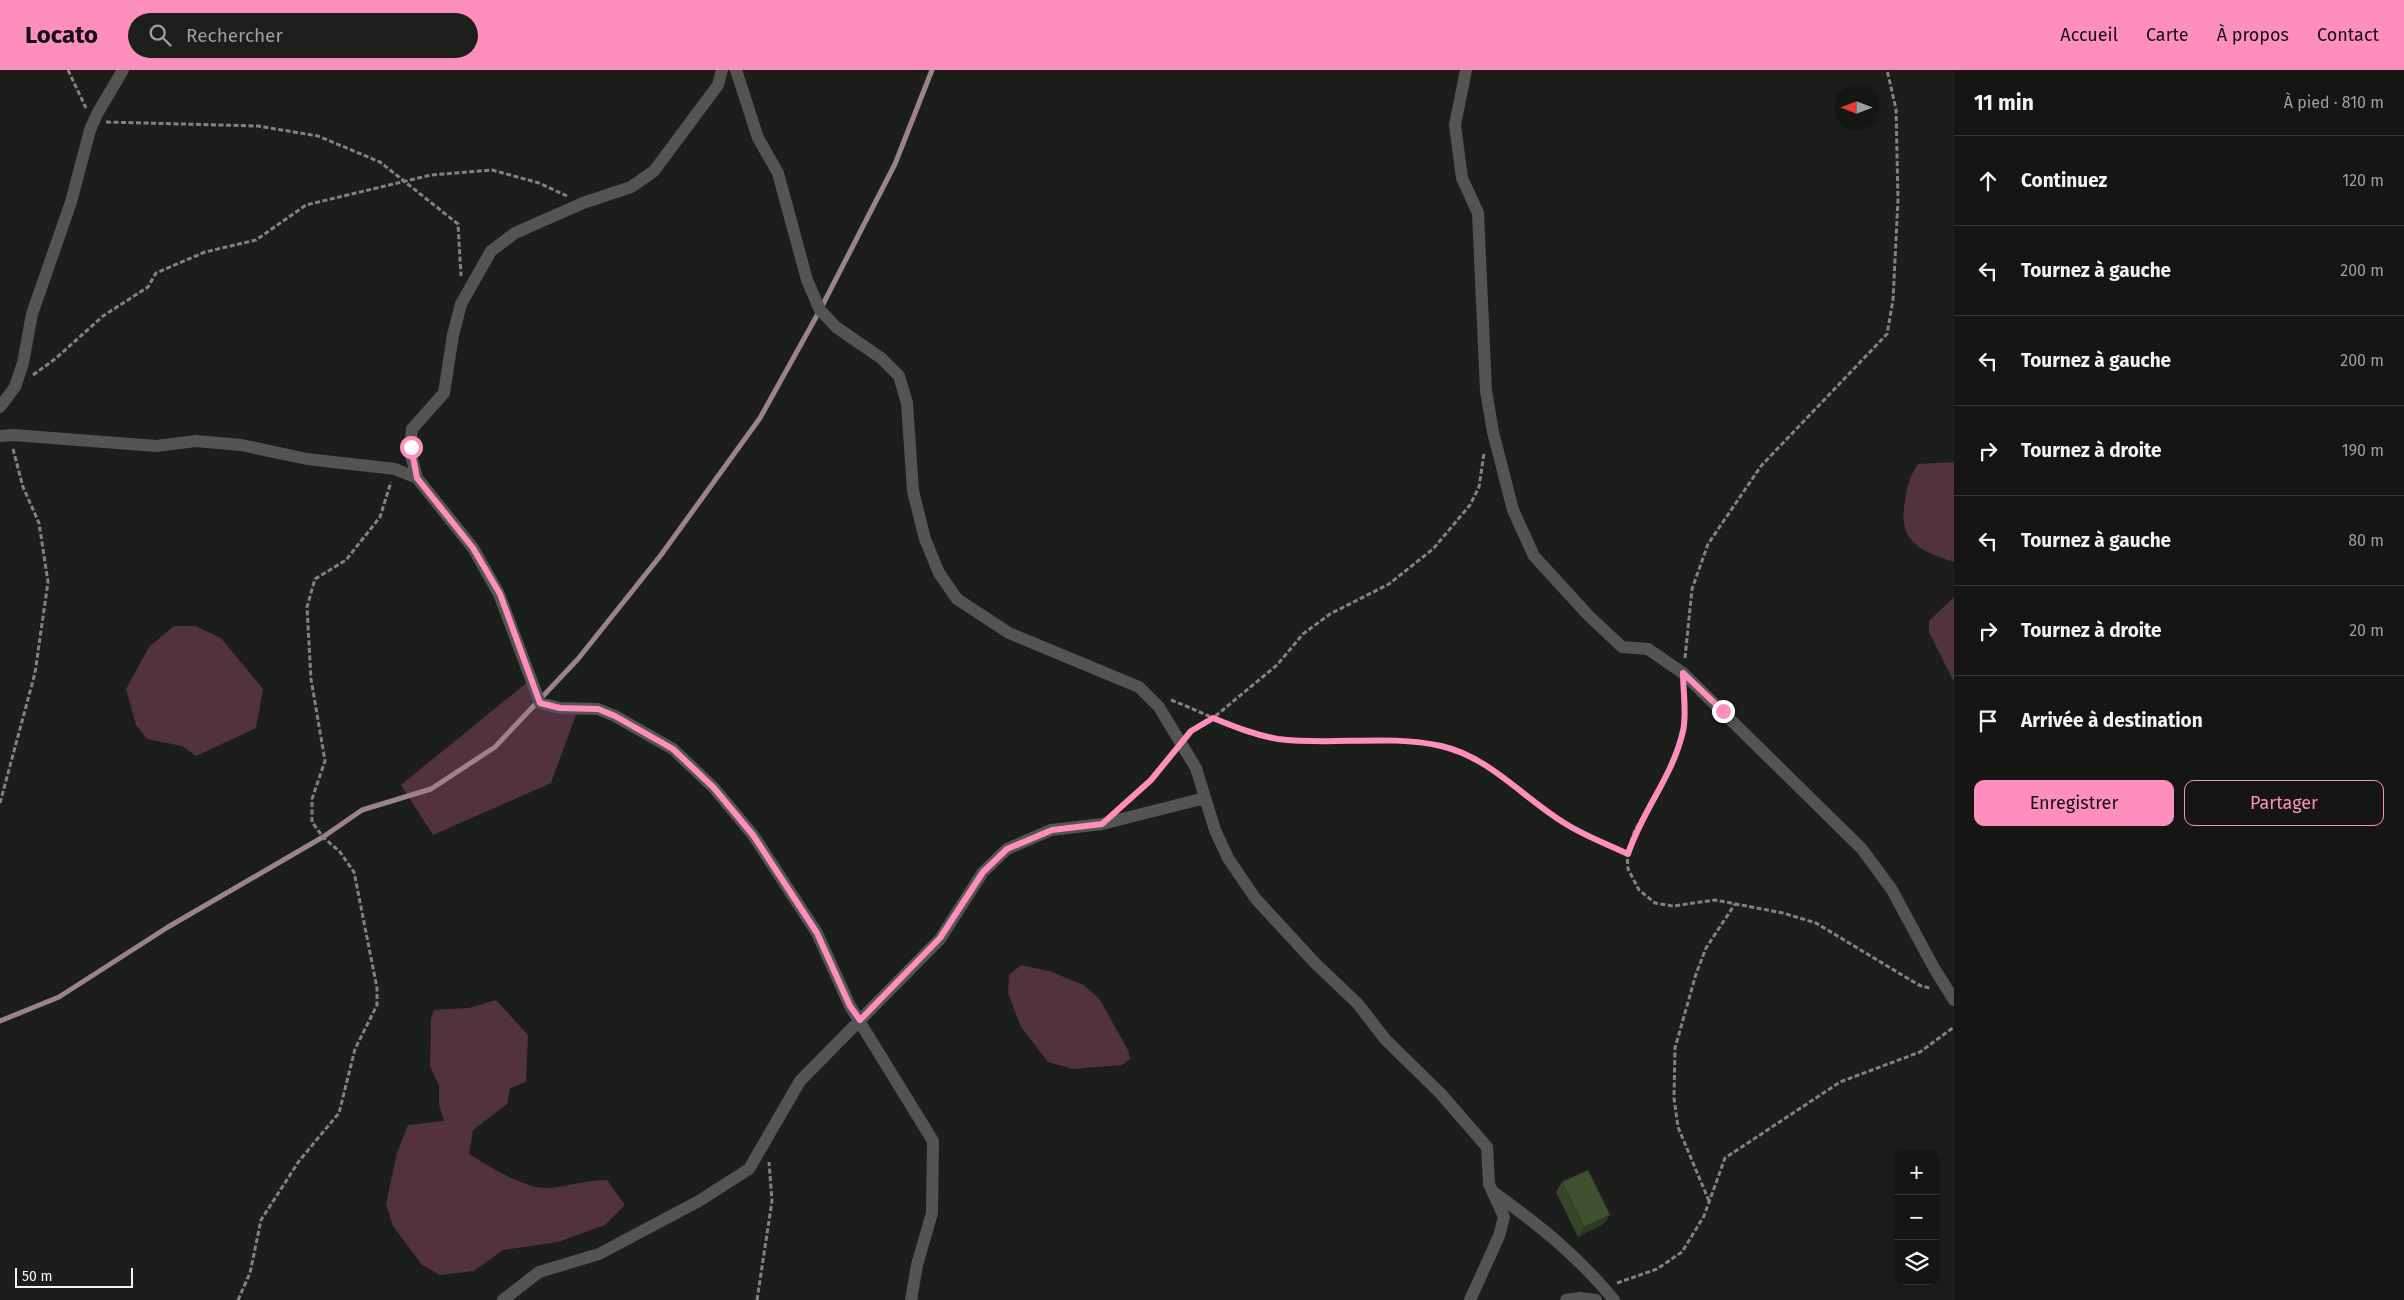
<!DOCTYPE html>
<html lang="fr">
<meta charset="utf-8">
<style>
body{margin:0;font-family:"Fira Sans",sans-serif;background:#1e1f1d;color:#f1f3f6}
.controls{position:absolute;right:15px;bottom:15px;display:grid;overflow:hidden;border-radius:10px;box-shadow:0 2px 8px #0003}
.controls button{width:45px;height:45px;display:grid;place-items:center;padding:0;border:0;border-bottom:1px solid #343534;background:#151614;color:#f1f3f6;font:25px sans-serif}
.compass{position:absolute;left:1834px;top:15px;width:45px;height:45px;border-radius:50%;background:#151614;box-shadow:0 2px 8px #0003;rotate:270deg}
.scale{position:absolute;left:15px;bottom:12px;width:118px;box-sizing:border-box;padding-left:5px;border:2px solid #f4f5f3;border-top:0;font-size:14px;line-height:18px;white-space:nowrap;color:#f4f5f3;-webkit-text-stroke:4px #1c1e1b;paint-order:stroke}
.stop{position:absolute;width:15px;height:15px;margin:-11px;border:4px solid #fe8ebc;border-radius:50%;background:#fff}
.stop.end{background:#fe8ebc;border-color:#fff;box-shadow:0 1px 5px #0008}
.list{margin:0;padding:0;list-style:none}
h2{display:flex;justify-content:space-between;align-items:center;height:65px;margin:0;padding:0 20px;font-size:21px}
h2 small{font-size:16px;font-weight:400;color:#9d9fa0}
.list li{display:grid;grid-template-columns:32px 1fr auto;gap:15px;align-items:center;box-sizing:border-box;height:90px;padding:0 20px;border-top:1px solid #343534}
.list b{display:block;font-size:19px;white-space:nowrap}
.list em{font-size:16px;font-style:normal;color:#9d9fa0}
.actions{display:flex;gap:10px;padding:15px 20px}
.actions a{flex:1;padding:11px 0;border:1px solid #fe8ebc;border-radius:10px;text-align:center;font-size:18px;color:#fe8ebc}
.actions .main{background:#fe8ebc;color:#111}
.icon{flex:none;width:28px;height:28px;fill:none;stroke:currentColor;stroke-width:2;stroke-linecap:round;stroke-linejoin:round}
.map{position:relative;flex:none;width:1954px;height:1230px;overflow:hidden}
header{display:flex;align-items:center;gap:30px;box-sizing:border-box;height:70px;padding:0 25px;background:#fe8ebc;color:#111}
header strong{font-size:24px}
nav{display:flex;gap:28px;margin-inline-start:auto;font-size:18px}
.search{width:350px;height:45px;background:#1e1f1d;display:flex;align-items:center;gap:12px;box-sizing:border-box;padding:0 18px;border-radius:28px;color:#9d9fa0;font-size:19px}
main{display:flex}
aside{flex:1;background:#151614}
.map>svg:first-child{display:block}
.green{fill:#52323e}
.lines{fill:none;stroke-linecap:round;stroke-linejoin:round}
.stream{stroke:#9c828b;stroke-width:5}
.path{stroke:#828381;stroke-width:3;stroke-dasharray:5 2.5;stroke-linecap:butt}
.minor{stroke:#545553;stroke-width:12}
.wall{fill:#37462a}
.shaded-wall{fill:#2d3922}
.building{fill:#405131;stroke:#2d3922}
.route{stroke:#fe8ebc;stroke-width:6}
</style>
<header>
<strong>Locato</strong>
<div class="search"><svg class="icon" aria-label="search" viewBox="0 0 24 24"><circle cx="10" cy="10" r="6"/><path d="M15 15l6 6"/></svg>Rechercher</div>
<nav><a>Accueil</a><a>Carte</a><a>À propos</a><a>Contact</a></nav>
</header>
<main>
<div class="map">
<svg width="1954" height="1230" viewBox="0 0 1954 1230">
<rect width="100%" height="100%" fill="#1c1e1b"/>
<path class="green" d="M1954,392V492C1920,481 1897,471 1905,431C1907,416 1910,406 1918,394Z
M1954,527V612L1929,562V551Z
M174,556H195L221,568L263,619L256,658L196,686L182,676L147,669L136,655L126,619L149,577Z
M530,610L540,633L578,639L551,713L433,765L401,715Z
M1021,895L1049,901L1084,915L1100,930L1128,980L1130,989L1122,995L1073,999L1048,992L1021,957L1008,923L1009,905Z
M496,930L528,965L526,1012L510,1018L507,1034L473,1060L469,1084C489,1096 525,1120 550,1118C569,1116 587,1110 607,1110L625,1135L605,1155L558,1172L503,1180L474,1201L440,1205L422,1195L393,1156L386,1134L397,1083L408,1055L444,1051L439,1034V1015L430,996L431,949L434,940L469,938Z"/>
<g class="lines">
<path class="stream" d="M0,951L59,927L168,857L323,767L362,740L431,719L495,677L578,589L661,485L760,348L820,240L895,94L932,0"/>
<path class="path" d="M68,0L86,38
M106,52L258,56L318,66L380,92L458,154L461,206
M33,305L55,289L103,246L148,217L156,203L205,182L256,170L306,135L431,105L492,100L539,113L567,126
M1685,588L1692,519L1708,474L1761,396L1887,264L1893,230L1898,130L1896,39L1887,0
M1683,622L1684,660L1668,704L1635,760L1627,783L1628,799L1639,820L1655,833L1673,836L1715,830L1783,843L1816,853L1907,908L1921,916L1930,918
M1171,630C1207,644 1240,663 1278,669C1332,676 1388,664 1441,676C1490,687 1524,729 1566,754C1585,766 1607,774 1627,783
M1190,662L1213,648L1277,595L1303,564L1330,544L1389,514L1433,479L1470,435L1479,417L1484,383
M0,733L35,603L48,512L39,453L23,417L13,379
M1124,734L1151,709L1172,684
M1709,1131L1678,1057L1674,1028L1675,978L1696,904L1706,878L1735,834
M1617,1213L1657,1199L1682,1182L1704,1146L1725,1088L1840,1012L1920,982L1954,957
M238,1230L250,1203L261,1150L299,1091L339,1043L355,979L377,935V918L354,802L340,782L323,767L312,752V729L325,691L311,609L307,537L315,509L346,490L380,447L391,412
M757,1230L772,1131L769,1092"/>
<path class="minor" d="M722,0L718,15L654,101L631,117L583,133L515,163L491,181L461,234L453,265L444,323L412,359L410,381L417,408L473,478L499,524L540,633L560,638L598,639L615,646L673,679L714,718L753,765L817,863L850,936L933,1071L932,1143L917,1195L911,1230
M736,0L758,68L778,103L807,210L820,240L836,257L881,288L899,306L907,333L913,421L925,469L939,503L957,529L1009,563L1139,617L1159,637L1196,698L1215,760L1228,788L1255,828L1315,893L1358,934L1385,969L1441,1024L1487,1077L1489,1114L1504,1147L1499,1166L1470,1230
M1466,0L1455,55L1462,108L1478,143L1486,321L1493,362L1513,440L1534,486L1589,546L1622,577L1648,579L1683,603L1862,779L1892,820L1934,898L1954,930
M0,337L15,317L23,293L32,244L71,132L90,60L97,44L123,0
M0,366L13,365L156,376L196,371L241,375L307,389L395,399L417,408
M1493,1122C1538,1154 1579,1187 1614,1230
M503,1230L539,1202L599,1184L699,1131L749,1099L800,1011L940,869L983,802L1007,779L1051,760L1102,754L1205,728
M1566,1230L1580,1228L1596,1230"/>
</g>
<path class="wall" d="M1562,1112L1610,1145L1603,1154L1578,1167L1556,1122Z"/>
<path class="shaded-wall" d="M1610,1145L1603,1154L1578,1167L1584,1157Z"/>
<path class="building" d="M1588,1100L1610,1145L1584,1157L1562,1112Z"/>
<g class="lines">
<path class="route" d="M411,377L417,408L473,478L500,524L540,633L560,638L598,639L615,646L673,679L714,718L753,765L817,863L850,936L860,950L940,868L983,802L1007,779L1052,760L1102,754L1151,710L1191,661L1213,648C1235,657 1255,665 1278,669C1332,676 1388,664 1441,676C1490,687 1524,729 1566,754C1585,766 1607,774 1628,784C1642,741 1673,706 1683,661C1687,644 1683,621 1683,603L1723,641"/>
</g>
</svg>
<div class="controls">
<button>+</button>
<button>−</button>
<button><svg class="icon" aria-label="layers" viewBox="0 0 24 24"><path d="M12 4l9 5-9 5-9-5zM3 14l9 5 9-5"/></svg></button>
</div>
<svg class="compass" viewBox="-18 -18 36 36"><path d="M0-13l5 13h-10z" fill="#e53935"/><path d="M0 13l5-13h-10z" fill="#9d9fa0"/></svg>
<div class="scale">50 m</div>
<div class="stop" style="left:411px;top:377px"></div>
<div class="stop end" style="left:1723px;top:641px"></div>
</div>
<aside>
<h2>11 min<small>À pied · 810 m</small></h2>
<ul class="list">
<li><svg class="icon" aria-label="ahead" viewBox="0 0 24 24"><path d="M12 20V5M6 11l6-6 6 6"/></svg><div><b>Continuez</b></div><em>120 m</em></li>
<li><svg class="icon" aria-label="left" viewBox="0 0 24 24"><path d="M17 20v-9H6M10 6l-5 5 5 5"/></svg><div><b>Tournez à gauche</b></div><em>200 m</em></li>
<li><svg class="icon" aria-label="left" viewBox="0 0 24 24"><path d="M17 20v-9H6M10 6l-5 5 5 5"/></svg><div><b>Tournez à gauche</b></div><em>200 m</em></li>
<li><svg class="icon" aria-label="right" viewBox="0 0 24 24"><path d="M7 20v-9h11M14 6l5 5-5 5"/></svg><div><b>Tournez à droite</b></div><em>190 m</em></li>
<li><svg class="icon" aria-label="left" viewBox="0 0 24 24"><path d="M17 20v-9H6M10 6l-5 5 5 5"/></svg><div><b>Tournez à gauche</b></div><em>80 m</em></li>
<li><svg class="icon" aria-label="right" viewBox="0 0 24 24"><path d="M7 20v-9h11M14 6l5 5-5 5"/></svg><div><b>Tournez à droite</b></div><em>20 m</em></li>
<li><svg class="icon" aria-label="arrive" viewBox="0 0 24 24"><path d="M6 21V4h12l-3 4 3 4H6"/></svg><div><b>Arrivée à destination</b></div></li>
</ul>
<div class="actions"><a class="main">Enregistrer</a><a>Partager</a></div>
</aside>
</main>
